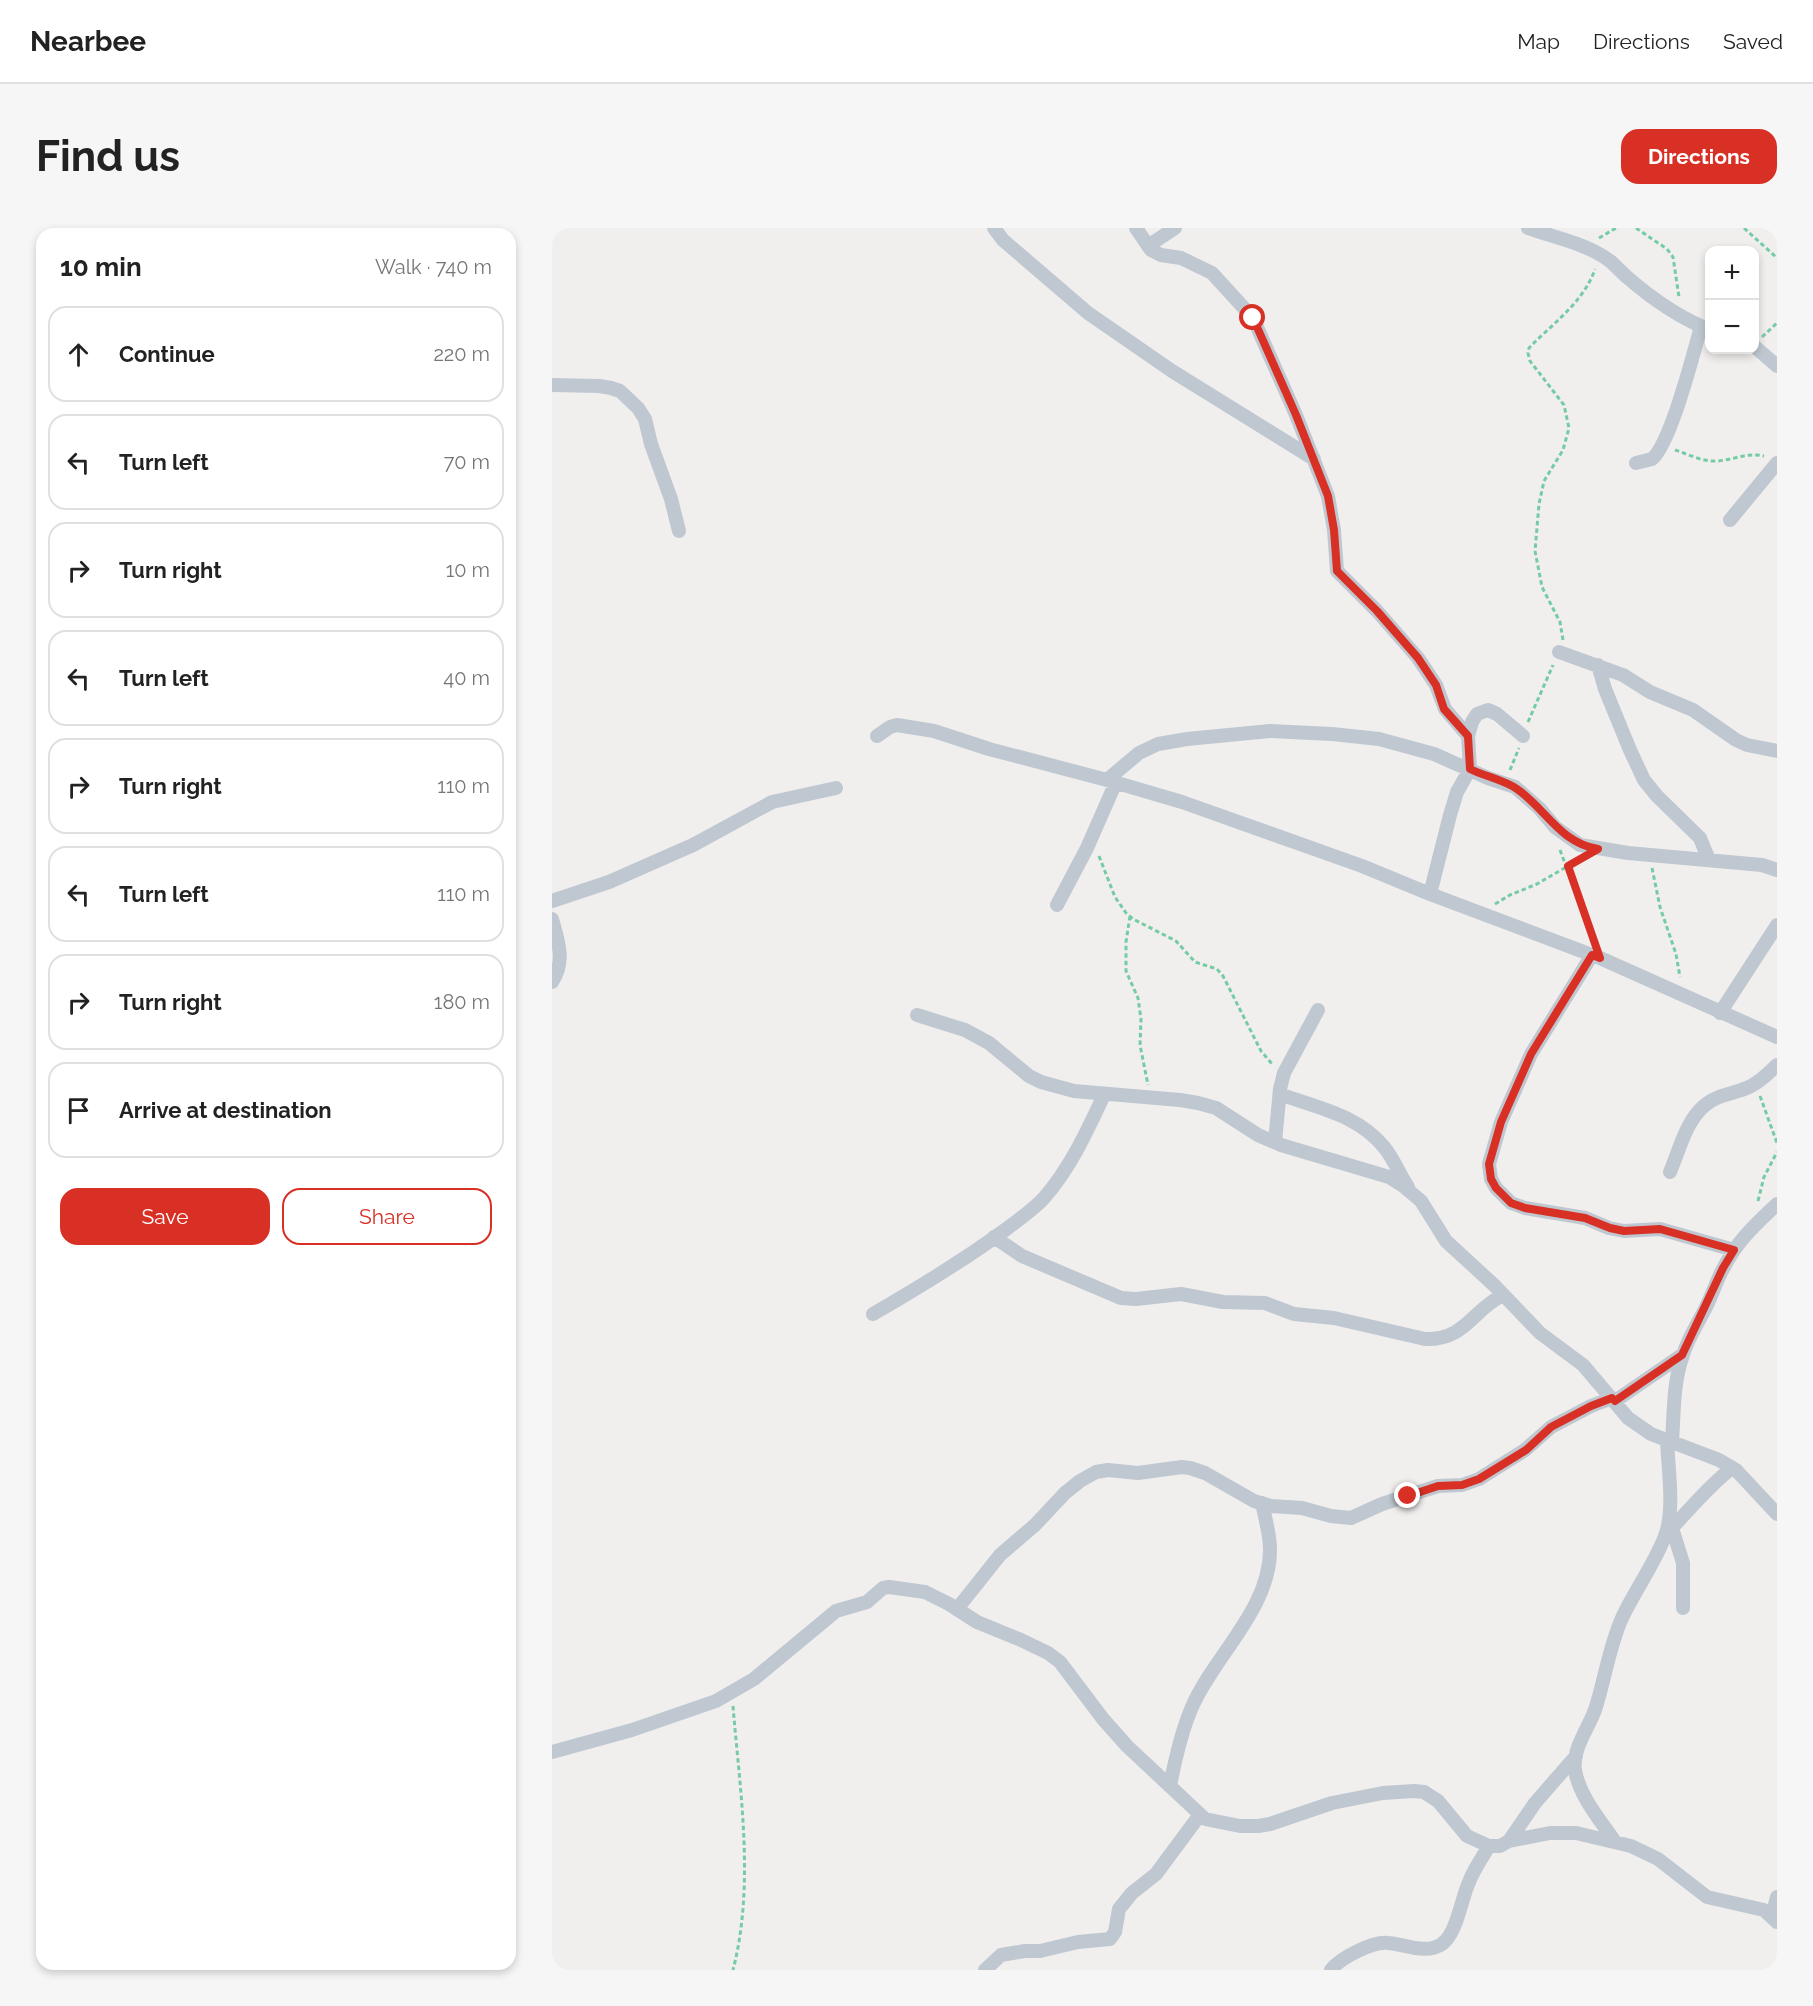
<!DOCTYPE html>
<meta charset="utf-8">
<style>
body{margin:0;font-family:Raleway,sans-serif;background:#f6f6f6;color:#222}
.controls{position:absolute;right:18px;top:18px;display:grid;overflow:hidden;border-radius:12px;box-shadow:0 3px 9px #0003}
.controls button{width:54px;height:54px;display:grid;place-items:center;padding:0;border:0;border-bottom:2px solid #e0e0e0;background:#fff;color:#222;font:30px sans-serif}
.stop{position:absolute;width:18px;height:18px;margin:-14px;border:4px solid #d93025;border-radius:50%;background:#fff}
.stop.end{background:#d93025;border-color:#fff;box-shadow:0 2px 6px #0008}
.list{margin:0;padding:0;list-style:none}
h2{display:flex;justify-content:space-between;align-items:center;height:78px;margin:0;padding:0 24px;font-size:26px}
h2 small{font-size:20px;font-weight:400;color:#767676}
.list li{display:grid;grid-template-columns:39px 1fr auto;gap:18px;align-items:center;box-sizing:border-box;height:96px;margin:0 12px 12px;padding:0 12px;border:2px solid #e0e0e0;border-radius:18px}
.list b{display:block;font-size:22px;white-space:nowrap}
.list em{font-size:20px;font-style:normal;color:#767676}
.actions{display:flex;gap:12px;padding:18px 24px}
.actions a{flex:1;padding:14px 0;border:2px solid #d93025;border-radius:18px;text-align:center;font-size:21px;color:#d93025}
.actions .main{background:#d93025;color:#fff}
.icon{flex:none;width:33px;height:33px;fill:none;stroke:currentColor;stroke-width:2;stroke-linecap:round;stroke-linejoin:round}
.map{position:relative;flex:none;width:1225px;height:1742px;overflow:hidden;border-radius:18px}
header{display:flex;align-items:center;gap:36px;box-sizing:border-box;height:84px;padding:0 30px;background:#fff;border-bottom:2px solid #e0e0e0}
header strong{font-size:28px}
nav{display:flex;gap:33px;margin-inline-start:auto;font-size:21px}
.intro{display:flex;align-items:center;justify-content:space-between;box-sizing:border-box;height:144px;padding:0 36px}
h1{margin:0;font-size:42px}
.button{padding:15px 27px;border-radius:18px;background:#d93025;color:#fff;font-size:21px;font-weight:700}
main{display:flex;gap:36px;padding:0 36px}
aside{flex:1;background:#fff;border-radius:18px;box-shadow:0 3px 9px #0003}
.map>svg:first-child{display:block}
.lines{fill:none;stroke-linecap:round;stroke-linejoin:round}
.path{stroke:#75cca4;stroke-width:3;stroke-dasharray:4.5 3;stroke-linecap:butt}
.minor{stroke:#bfc8d0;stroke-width:14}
.route{stroke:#d93025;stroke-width:8}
</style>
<header>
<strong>Nearbee</strong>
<nav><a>Map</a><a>Directions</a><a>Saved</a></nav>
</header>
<div class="intro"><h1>Find us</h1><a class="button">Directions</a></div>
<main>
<aside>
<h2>10 min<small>Walk · 740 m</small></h2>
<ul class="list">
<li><svg class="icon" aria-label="ahead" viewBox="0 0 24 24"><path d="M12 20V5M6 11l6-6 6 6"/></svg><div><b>Continue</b></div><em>220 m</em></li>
<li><svg class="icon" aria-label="left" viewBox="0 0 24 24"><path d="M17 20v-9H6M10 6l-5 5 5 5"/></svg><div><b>Turn left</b></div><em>70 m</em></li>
<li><svg class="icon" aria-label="right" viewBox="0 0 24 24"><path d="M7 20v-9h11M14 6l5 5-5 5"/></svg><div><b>Turn right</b></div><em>10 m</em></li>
<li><svg class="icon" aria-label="left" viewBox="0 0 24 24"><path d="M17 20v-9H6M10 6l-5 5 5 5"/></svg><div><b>Turn left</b></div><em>40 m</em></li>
<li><svg class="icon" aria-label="right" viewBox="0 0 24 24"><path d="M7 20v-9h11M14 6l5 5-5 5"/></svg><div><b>Turn right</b></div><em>110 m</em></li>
<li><svg class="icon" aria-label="left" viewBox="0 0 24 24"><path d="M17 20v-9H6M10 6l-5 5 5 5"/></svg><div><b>Turn left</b></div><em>110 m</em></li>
<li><svg class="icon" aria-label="right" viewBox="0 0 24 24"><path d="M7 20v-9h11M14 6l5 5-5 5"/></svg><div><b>Turn right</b></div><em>180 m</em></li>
<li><svg class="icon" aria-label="arrive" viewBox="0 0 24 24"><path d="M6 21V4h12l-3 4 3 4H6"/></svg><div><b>Arrive at destination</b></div></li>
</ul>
<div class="actions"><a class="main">Save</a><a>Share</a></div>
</aside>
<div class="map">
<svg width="1225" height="1742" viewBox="0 0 1225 1742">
<rect width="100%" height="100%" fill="#f1eeee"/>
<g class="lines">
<path class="path" d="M1084,0L1115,21L1121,29L1127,69
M1192,0L1225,30
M1047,10L1064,0
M1210,109L1225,95
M1123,222C1136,226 1150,234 1165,233C1182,232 1195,224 1212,228
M1011,412L1008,394L990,359L983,323L987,276L992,253L1011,222L1017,200L1012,177L978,133L976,125L977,120C1000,96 1032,74 1043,41
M976,494L1001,437
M958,542L967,520
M1008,622L1041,711
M547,628L563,669L574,685L581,691L624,713L643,734L665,741L671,748L709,823L721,837
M1100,640L1108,679L1124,726L1128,749
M943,676L958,667L985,656L1028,631
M578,688L574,714V743L586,770L589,791L588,817L596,857
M1208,868L1225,915
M1206,973L1212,949L1225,924
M181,1478C188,1564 203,1657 181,1742"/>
<path class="minor" d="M442,0L451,12L536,85L620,143L762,231
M584,0L599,22L609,27L629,30L660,45L701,90L744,187L776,268L782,302L785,343L825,383L866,430L884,457L893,481L916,508
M976,0C1003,10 1034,15 1058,33C1064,38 1069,44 1075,49C1099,70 1128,90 1158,102
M596,18L623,0
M1202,118L1225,138
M0,157L47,158L59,160L68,163L86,180L93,191L99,216L119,271L127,303
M1084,235L1100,231C1119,215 1141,126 1149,99
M1178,292L1225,235
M1007,424L1071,447L1098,464L1141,482L1184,512L1195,517L1225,523
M1046,437L1053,461L1078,522L1092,552L1105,568L1148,610L1157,632
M325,508L338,499L345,497L382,503L437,521L555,552L630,574L810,638L878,666L1048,730L1225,809
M555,552L587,525L606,516L635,511L718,503L780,506L827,511L882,526L936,550L963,559L988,581L1003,599L1028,617L1076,625L1210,637L1225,642
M878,666L898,587L905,564L918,541L916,508L920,494L925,486L936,482L945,486L971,508
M0,673L57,654L141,617L220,574L284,560
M505,677L535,620L564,554
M0,691C6,713 14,733 0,754
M1040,727L979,826L949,894L937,936L939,951L944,960L959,975L973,980L1033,990L1057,1000L1072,1003L1108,1001L1182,1022
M1168,785L1225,697
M365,787L413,802L437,815L477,848L489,854L522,863L628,872L646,875L664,880L706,907L729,917L837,949L850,957L869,973L894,1013L943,1058L988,1105L1031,1137L1076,1190L1099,1206L1167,1232L1184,1242L1225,1286
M728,866C765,880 805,886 832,919C842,931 847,946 856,959
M723,914L728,861L732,845L766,782
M1118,944C1127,923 1134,893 1152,878C1165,866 1184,866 1199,858C1209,853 1217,845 1225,837
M442,1009L470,1028L569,1070L584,1071L629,1066L671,1074L713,1075L742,1086L782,1090L873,1111C914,1112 920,1082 951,1067
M321,1086C366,1060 411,1033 453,1002C466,992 481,982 492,970C519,939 535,903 552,867
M1063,1173L1130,1127
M1120,1214C1122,1185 1121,1154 1131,1127C1136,1109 1147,1094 1155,1077C1161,1065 1165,1051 1172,1039C1185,1013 1204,996 1225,976
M1120,1300L1131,1335V1380
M1113,1307C1136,1284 1155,1259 1180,1240
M405,1381L448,1327L483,1297L513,1265L528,1253L544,1244L556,1242L586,1245L630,1239L638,1240L653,1245L702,1273L719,1278L750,1280L779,1288L799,1290L830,1276L886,1258L910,1257L927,1251L973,1222L999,1199L1039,1178L1060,1170
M0,1524L80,1502L164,1473L202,1451L284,1383L315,1374L331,1360L337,1359L373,1364L397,1376L425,1394L469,1412L496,1425L508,1434L551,1491L575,1518L653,1591L688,1598H706L718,1596L780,1575L831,1565L862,1563L872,1564L886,1573L915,1608L937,1618H948L957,1613L983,1575L1024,1528
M618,1558C623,1532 629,1504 640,1479C662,1428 719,1380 718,1321C718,1306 713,1290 710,1275
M957,1613L998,1605H1024L1079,1618L1106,1631L1155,1669L1212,1682L1225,1694
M1063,1614C1049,1593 1027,1568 1023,1542C1020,1521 1036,1501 1043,1482C1053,1451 1057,1419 1070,1390C1083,1362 1102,1337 1113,1308C1123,1282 1116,1240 1115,1212
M1220,1688L1225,1669
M433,1742L449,1727L473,1723H488L526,1714L558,1711L563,1704L567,1681L580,1665L604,1646L647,1588
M779,1742C788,1730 821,1713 836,1715C852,1716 874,1727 890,1716C905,1705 909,1672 917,1654C922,1641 930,1630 937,1618"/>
</g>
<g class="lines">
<path class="route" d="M701,90L744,187L776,268L782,302L785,343L825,383L866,430L884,457L892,481L916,508L918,541C932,548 952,552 965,561C994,581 1008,615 1046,621L1016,638L1048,730L1040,727L979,826L949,894L937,936L939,951L944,960L959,975L973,980L1033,990L1058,1000L1072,1003L1108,1001L1182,1022L1171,1040L1130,1127L1063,1173L1060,1170L1039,1178L999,1199L974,1222L927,1251L910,1257L886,1258L856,1268"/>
</g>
</svg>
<div class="controls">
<button>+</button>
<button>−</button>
</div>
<div class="stop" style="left:701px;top:90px"></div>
<div class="stop end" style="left:856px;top:1268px"></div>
</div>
</main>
